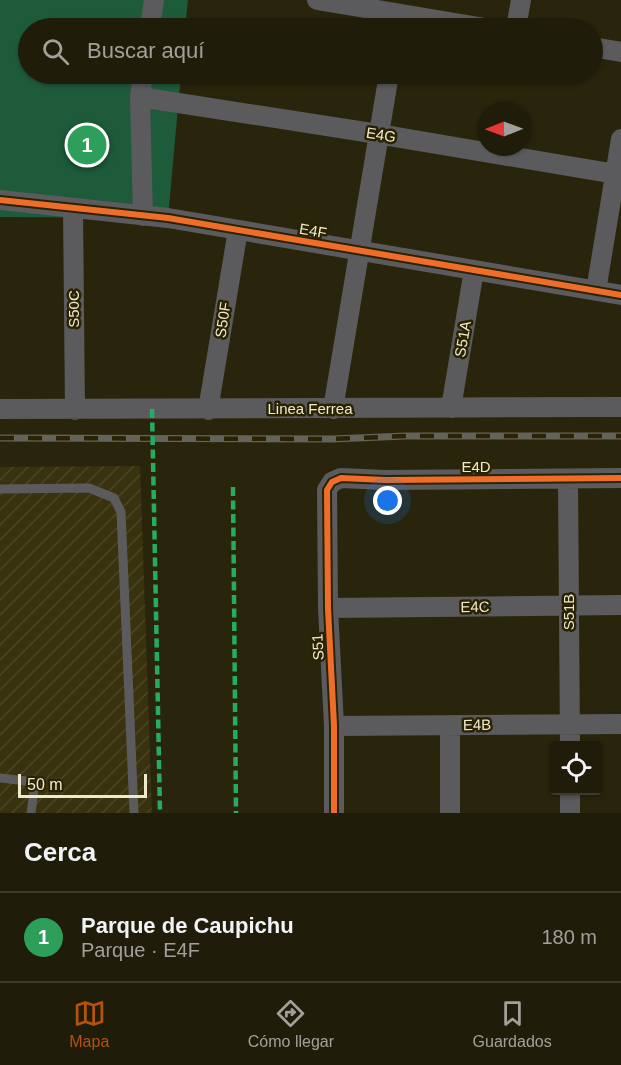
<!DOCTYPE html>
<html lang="es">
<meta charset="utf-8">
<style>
body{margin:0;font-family:Helvetica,sans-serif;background:#272512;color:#f1f3f6}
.controls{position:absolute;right:18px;bottom:18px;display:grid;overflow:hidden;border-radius:6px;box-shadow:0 2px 4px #0004}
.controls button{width:54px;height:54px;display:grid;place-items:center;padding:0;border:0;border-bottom:2px solid #3c3a2a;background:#1f1c09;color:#f1f3f6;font:30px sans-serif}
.compass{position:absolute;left:477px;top:102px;width:54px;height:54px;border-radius:50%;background:#1f1c09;box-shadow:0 2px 4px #0004;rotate:269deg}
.scale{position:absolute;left:18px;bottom:15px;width:129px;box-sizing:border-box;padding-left:6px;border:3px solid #f0eacd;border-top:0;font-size:16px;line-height:21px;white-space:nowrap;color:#f0eacd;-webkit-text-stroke:4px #292304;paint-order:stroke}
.you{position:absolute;left:388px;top:501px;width:21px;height:21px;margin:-15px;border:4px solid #fff;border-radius:50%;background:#1a73e8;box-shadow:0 0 0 9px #1a73e833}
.badge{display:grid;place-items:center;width:39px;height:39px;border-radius:50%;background:#b45309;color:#fff;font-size:20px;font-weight:700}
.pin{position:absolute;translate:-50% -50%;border:3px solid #fff;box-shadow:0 2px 6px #0006}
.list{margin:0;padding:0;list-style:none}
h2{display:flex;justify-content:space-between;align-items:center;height:78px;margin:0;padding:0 24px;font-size:26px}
h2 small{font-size:20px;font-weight:400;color:#a1a19c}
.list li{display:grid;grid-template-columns:39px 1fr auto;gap:18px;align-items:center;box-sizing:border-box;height:90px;padding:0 24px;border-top:2px solid #3c3a2a}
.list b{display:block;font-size:22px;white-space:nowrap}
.list p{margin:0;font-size:20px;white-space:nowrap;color:#a1a19c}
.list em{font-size:20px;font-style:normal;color:#a1a19c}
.icon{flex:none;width:33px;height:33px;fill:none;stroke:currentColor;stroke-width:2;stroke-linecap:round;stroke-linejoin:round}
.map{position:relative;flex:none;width:621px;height:813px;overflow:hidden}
.search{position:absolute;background:#1f1c09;box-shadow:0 2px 4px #0004;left:18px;right:18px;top:18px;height:66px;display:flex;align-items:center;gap:15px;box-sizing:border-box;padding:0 21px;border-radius:33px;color:#a1a19c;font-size:22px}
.sheet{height:168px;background:#1f1c09}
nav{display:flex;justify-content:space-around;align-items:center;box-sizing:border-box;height:84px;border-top:2px solid #3c3a2a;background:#1f1c09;font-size:16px;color:#a1a19c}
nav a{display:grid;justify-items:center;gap:3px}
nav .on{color:#b45309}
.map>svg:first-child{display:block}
.industrial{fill:url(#industrial-furrows)}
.green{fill:#1e5b3b}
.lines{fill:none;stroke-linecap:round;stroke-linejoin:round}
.service{stroke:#5b5b5e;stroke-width:9}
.minor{stroke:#5b5b5e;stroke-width:20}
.rail-casing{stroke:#646359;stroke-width:7}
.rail{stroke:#292304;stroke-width:4.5;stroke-dasharray:14;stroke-linecap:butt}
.quiet{stroke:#26ab63;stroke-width:4.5;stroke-dasharray:9 4.5;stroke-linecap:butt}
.cycleway-casing{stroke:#292304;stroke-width:10}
.cycleway{stroke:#ee6e29;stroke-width:6}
.labels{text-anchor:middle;stroke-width:5;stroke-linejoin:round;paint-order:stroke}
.street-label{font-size:15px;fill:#f0eacd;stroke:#292304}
</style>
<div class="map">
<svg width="621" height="813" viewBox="0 0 621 813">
<defs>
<pattern id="industrial-furrows" width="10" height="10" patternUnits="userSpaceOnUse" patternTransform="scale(1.5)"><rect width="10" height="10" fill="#39320f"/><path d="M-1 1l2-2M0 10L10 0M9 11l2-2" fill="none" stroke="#4c4626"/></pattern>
</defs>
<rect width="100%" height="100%" fill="#29250c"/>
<path class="industrial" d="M140,466L152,813H0V467Z"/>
<path class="green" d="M0,0H188L185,28H28V74H181L168,218L0,217Z"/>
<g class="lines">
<path class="service" d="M0,489L89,488L114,498L121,512L134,813
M0,778L35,782L31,813"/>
<path class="minor" d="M317,0L485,28
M150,28L154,0
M516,28L521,0
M592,47L621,52
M140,97L378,134L621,175
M0,200L168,218L621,295
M73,208L75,410
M143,216L140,97L143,74
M596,291L621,139
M451,408L474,270
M0,409L621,407
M333,409L389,74
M208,410L238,230
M568,479L570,746
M328,608L621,605
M450,725V813
M334,726L621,724
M570,790V813
M334,813V726L328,608L327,490L332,482L341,478L385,480L621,478"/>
<g class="rail-casing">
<path id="rail" d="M0,438L332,439L406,436H621"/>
</g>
<use href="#rail" class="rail"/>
<path class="quiet" d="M152,409L160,813
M233,487L236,813"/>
<g class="cycleway-casing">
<path id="cycleway" d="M0,200L168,218L621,295
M334,813V726L328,608L327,490L332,482L341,478L385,480L621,478"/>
</g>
<use href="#cycleway" class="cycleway"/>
</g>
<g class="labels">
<g class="street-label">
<text transform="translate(381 135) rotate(9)" y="5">E4G</text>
<text transform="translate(313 231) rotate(10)" y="5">E4F</text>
<text transform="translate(74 309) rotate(-90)" y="5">S50C</text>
<text transform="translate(223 320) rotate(-81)" y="5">S50F</text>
<text transform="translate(463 339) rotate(-80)" y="5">S51A</text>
<text x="310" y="414">Linea Ferrea</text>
<text x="476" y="472">E4D</text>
<text transform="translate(475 607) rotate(-1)" y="5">E4C</text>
<text transform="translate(569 612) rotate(-90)" y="5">S51B</text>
<text transform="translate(318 647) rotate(-93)" y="5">S51</text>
<text transform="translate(477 725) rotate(-1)" y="5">E4B</text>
</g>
</g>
</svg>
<div class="controls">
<button><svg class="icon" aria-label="locate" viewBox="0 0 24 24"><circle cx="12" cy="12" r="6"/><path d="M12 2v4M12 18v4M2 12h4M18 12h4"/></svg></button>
</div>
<svg class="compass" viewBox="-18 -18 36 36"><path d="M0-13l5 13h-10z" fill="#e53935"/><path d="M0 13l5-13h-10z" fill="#a1a19c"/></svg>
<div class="scale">50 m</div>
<div class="you"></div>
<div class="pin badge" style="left:87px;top:145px;background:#2e9e5b">1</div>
<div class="search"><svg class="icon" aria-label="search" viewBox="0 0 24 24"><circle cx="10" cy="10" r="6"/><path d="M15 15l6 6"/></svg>Buscar aquí</div>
</div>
<section class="sheet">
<h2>Cerca<small></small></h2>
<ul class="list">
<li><span class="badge" style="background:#2e9e5b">1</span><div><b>Parque de Caupichu</b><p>Parque · E4F</p></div><em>180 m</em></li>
</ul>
</section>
<nav>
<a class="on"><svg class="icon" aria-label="map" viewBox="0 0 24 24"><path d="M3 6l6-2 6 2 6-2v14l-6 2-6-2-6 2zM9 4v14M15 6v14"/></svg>Mapa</a>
<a><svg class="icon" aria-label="directions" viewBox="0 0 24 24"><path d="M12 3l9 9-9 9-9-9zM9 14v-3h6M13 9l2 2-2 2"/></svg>Cómo llegar</a>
<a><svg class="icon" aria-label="saved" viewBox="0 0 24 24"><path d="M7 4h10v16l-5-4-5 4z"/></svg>Guardados</a>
</nav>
